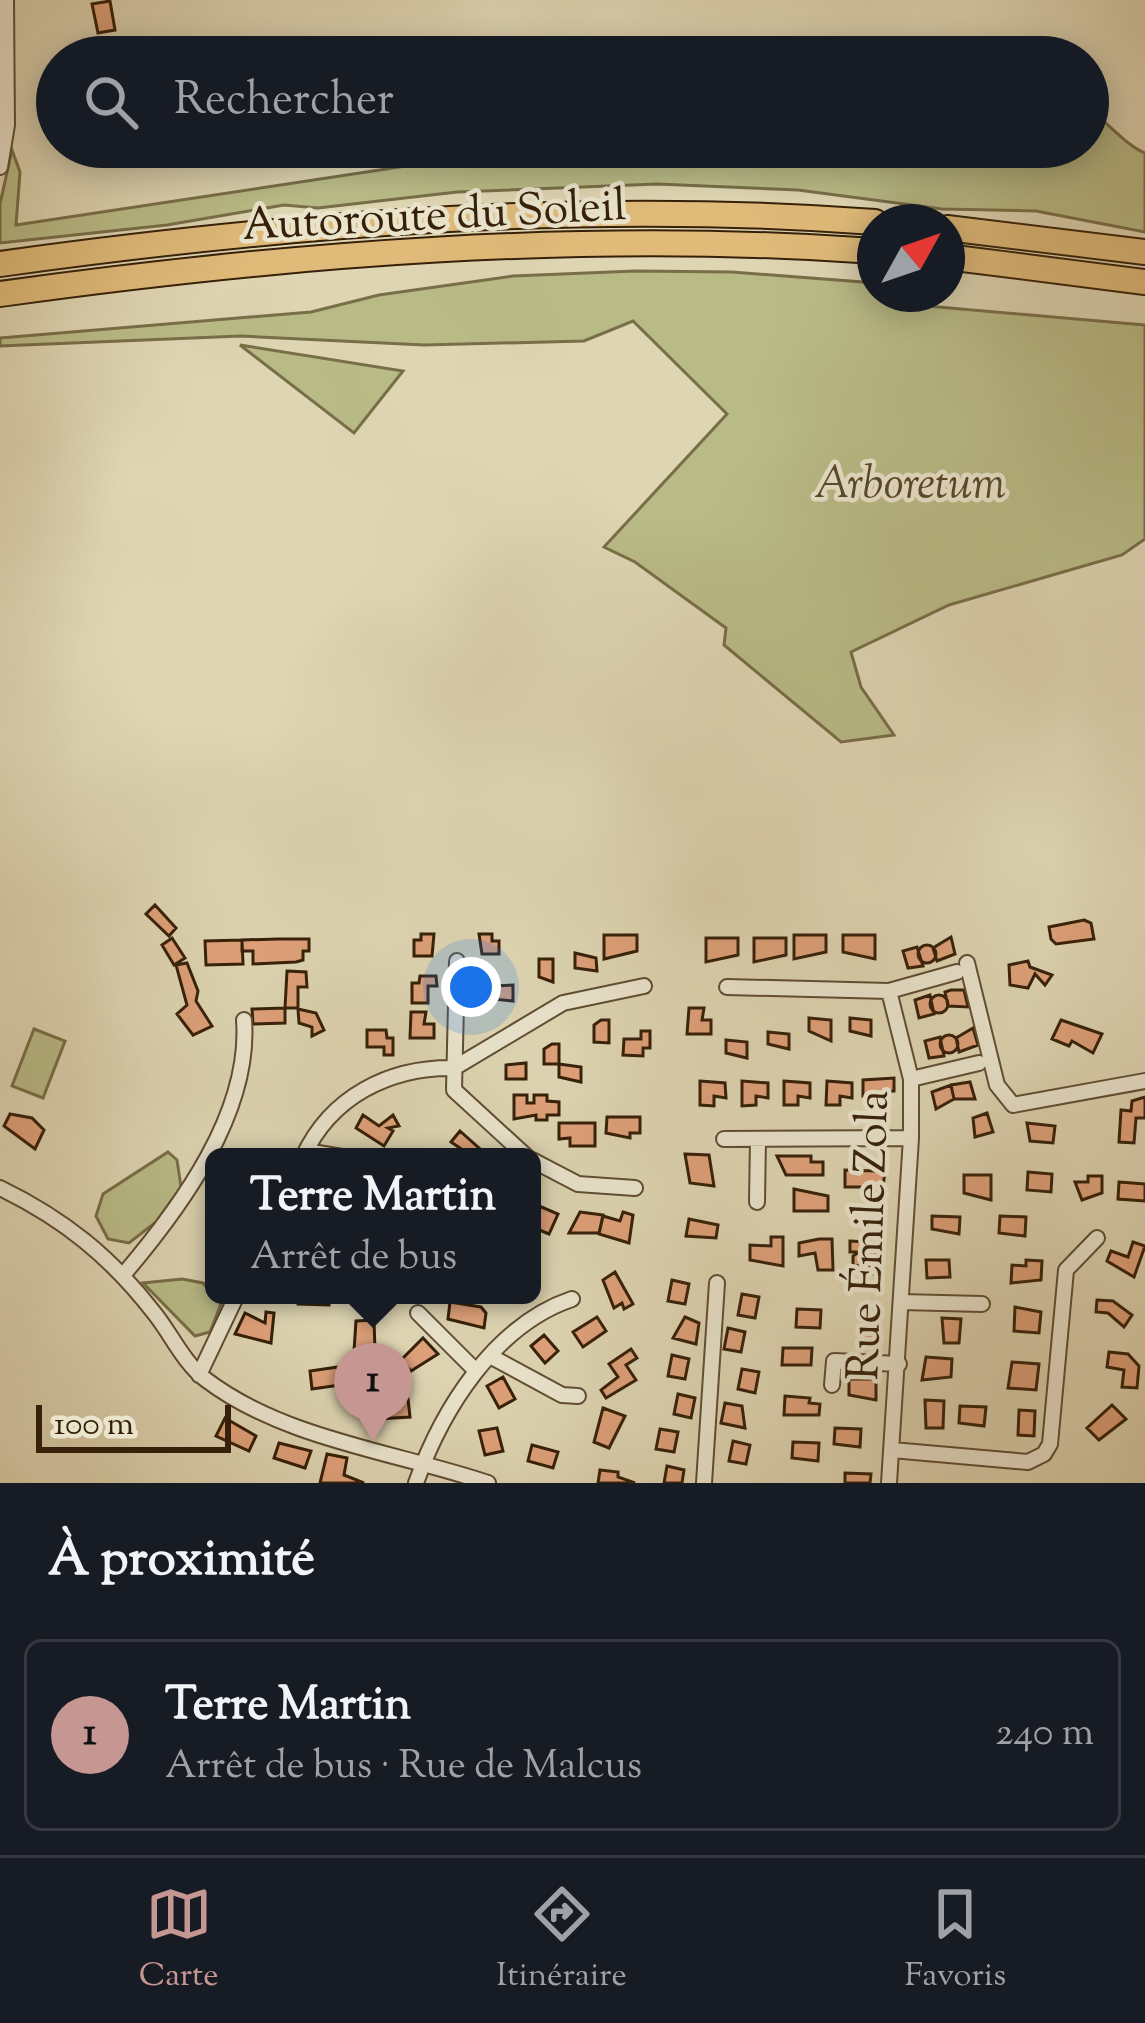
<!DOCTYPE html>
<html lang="fr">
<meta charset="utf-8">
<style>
body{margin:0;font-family:"Sorts Mill Goudy",serif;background:#20242c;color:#f1f3f6}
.compass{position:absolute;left:857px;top:204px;width:108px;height:108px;border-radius:50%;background:#171b24;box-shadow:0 6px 30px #0003;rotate:50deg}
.scale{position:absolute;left:36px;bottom:30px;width:195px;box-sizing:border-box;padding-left:12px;border:6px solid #362009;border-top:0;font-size:33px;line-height:42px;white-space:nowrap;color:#362009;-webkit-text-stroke:9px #eae4cd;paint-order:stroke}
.you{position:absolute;left:471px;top:987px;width:42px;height:42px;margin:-30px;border:9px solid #fff;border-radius:50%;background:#1a73e8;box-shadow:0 0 0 18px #1a73e833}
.badge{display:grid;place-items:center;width:78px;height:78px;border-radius:50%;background:#c59692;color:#111;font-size:39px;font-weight:700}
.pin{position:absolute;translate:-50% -99px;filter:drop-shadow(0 3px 6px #0008)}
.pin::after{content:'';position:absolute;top:63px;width:42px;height:36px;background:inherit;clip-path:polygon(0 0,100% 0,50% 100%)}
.popup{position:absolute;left:205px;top:1148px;width:336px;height:156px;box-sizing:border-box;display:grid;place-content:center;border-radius:18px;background:#171b24;filter:drop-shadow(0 3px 9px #0005);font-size:39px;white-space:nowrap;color:#9ea1a6}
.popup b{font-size:45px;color:#f1f3f6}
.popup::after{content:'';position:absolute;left:50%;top:100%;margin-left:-24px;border:24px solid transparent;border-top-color:#171b24}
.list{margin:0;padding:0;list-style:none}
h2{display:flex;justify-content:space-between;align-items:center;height:156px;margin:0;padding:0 48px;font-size:51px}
h2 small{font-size:39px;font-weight:400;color:#9ea1a6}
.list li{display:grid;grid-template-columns:78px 1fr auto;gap:36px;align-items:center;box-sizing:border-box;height:192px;margin:0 24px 24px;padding:0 24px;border:3px solid #363941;border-radius:18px}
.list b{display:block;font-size:45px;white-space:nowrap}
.list p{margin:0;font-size:39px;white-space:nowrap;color:#9ea1a6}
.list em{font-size:39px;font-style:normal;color:#9ea1a6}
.icon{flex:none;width:66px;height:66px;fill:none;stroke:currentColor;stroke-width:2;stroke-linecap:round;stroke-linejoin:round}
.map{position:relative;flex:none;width:1145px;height:1483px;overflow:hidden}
.search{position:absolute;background:#171b24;box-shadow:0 6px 30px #0003;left:36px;right:36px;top:36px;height:132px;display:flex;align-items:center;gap:30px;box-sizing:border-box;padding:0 42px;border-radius:66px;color:#9ea1a6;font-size:45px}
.sheet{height:372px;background:#171b24}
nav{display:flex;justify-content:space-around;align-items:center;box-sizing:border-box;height:168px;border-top:3px solid #363941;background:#171b24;font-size:33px;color:#9ea1a6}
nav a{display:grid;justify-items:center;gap:6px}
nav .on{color:#c59692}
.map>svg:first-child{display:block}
.green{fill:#b9bb87;stroke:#786e48;stroke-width:3}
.building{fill:#dfa17a;stroke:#362009;stroke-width:3}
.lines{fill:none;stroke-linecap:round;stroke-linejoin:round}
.street-casing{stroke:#604d33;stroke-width:18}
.highway-casing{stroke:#362009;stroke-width:28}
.street{stroke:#eae4cd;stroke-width:14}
.highway{stroke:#dfba79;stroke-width:24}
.labels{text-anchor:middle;stroke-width:9;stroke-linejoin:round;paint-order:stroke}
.street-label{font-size:45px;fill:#362009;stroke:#eae4cd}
.park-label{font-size:45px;font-style:italic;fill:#574728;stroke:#eae4cd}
</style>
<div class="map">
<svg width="1145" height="1483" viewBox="0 0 1145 1483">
<rect width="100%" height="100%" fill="#ded5b2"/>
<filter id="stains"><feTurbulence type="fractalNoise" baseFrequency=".00167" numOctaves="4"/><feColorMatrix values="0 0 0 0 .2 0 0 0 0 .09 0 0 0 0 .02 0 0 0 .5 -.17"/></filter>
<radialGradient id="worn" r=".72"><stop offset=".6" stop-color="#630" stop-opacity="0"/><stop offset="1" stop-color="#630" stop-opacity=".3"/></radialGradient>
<path class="green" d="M1088,110C1109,122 1126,146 1145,153V232L1036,211L942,209L798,190L657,184L457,192L318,208L284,205L167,225L0,243V204L12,150L20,172L16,225L472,156L753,152L879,166L909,147H1088Z
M635,271L732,272L875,283V294H909L904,304L1145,325V539L1122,555L949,605L851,652L861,687L894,735L841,742L724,645L726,628L635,562L604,547L727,414L633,321L584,341L424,345L241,336L0,346V338L311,312L379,295L513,276Z
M240,345L403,371L354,433Z
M34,1029L65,1041L43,1098L12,1086Z
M168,1152L177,1160L181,1187L156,1222L129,1243L108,1239L96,1216L103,1194Z
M182,1279L203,1283L214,1295L224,1296L210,1332L195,1336L143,1283Z"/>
<path class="building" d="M110,1L115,30L98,33L92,4Z
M155,905L176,928L169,936L146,914Z
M1084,920L1091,923L1094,939L1056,944L1051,939L1049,927Z
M421,934H434L432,956H414V940H421Z
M479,934H492V941H499V954H482Z
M604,935H637V951L604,959Z
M794,935H826V952L794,959Z
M843,935H875V959L843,952Z
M951,937L955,954L937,961L933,948Z
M172,938L185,958L174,965L162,945Z
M706,938H738V955L706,962Z
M754,938H786V955L754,962Z
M278,939H309V951H303V960L296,962L253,964V951H242V940Z
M242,940L243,964L206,965L205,941Z
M918 954a9 9 0 1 1 18 0a9 9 0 1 1-18 0Z
M917,947L923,966L908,968L903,951Z
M575,953L596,958L597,971L575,968Z
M539,959H553V982L539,977Z
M1028,961L1030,967L1052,975L1045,985L1035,974L1028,988L1010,985L1009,965Z
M187,963L198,991L196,1001L212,1026L193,1035L177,1014L187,1005L176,965Z
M287,971L306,972L307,987H298V1008H285Z
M420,976H436L437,986H428V1003H412V983H419Z
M513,985V1001L493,999V986Z
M951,990H964L968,1007L948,1006L945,992Z
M930 1004a9 9 0 1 1 18 0a9 9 0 1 1-18 0Z
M930,995L934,1014L919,1018L915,1000Z
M285,1008V1023L253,1024L252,1009Z
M689,1008H704L702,1020H711V1034H687Z
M298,1009L316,1013L324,1030L312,1036V1027L299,1023Z
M411,1012H426L424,1024H434V1038H410Z
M809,1018L831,1020V1041L809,1031Z
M850,1018L871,1020V1036L850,1031Z
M601,1020H609V1043L594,1042V1025Z
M1061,1020L1102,1034L1093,1053L1072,1041L1069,1046L1052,1039Z
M973,1028L978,1045L959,1052L956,1038Z
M367,1030H386L387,1038H393V1055H384V1047H367Z
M641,1031H650V1048H643V1056L623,1055L624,1039H641Z
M768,1032L789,1034V1049L768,1044Z
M940 1044a9 9 0 1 1 18 0a9 9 0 1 1-18 0Z
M940,1037L944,1056L929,1058L925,1041Z
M726,1040L747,1042V1058L726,1053Z
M552,1044H559V1064H544V1049Z
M526,1063V1079H506V1065Z
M559,1064L581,1067V1082L559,1077Z
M894,1078V1091L863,1096V1080Z
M700,1081L725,1083L726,1098L714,1096V1106L700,1105Z
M742,1081L768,1083V1098L756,1096V1105L742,1106Z
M784,1081L810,1083V1098L798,1096V1105H784Z
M827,1081L852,1083V1098L840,1096V1105H826Z
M970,1082L975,1099H954L951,1085Z
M951,1085L954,1099L936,1109L932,1092Z
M514,1095H527V1103H534V1095H547V1101L559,1102V1115H547V1120H536V1115L514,1119Z
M1145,1097V1118H1136L1134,1143L1119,1142L1121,1110L1131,1111L1132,1101Z
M987,1113L993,1132L975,1137L973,1118Z
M10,1114L32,1118L44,1130L35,1149L4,1126Z
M363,1115L379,1126L393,1115L399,1126L388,1128L393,1131L384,1146L356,1128Z
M607,1117H640V1133H630V1138L606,1133Z
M559,1123H595V1146H570V1138L559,1139Z
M1027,1123L1055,1126L1053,1143L1030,1141Z
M460,1131L480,1149L473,1157L451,1142Z
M685,1154L709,1155L714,1186L690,1183Z
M777,1156H811V1162H823V1175H786Z
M874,1161H886L882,1197H870L864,1187H845V1170L874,1171Z
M1028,1172L1052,1174L1051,1192L1027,1190Z
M964,1175H991V1200L964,1193Z
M1088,1176H1102V1193L1082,1200L1075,1182H1088Z
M1119,1182L1145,1184V1201L1118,1199Z
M794,1189L828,1196V1211H794Z
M532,1203L558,1214L549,1234L532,1227Z
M580,1212L603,1215L599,1233H569Z
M623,1212L633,1215L629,1243L599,1234L603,1216L620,1221Z
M932,1216L960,1217L959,1234L932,1229Z
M1000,1216L1026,1217L1025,1236L999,1233Z
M689,1219L718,1225L716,1238L686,1236Z
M771,1237H783V1266L750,1260V1245L771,1246Z
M819,1239H832L833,1270H818L815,1253L799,1256V1243Z
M850,1241L882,1243V1252H876L879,1274H870V1262L853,1267V1256L859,1252H850Z
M1133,1242L1145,1246L1134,1277L1107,1261L1111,1251L1128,1257Z
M926,1260H949L950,1277L927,1278Z
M1026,1260L1042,1261L1041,1280L1011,1283L1012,1265L1026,1266Z
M615,1272L633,1304L624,1309L622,1303L614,1308L603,1280Z
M672,1280L689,1284L685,1304L668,1301Z
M742,1294L759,1297L755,1318L738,1315Z
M297,1295H328L329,1305L298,1304Z
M1097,1300L1113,1301L1132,1315L1124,1327L1108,1313L1096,1312Z
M450,1302L481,1307L486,1313L484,1328L448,1319Z
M1015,1307L1041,1312L1039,1333L1014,1331Z
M797,1309L821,1310L820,1328L796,1327Z
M266,1312L274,1313L271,1343L235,1334L245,1313L265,1323Z
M597,1317L606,1331L583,1347L573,1332Z
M685,1317L699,1323L696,1344L673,1338Z
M862,1317L878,1319V1345L860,1343Z
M942,1318L961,1319L959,1343H944Z
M374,1320L375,1351H354L356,1321Z
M728,1328L745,1332L741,1352L724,1349Z
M544,1335L558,1351L545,1363L531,1346Z
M423,1338L438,1354L411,1371L401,1360Z
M783,1348H812L811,1365H782Z
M631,1349L637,1358L626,1365L636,1380L606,1398L601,1390L618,1377L609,1364Z
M1109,1352L1128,1354L1139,1366L1137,1388L1122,1387L1124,1370L1107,1367Z
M672,1355L689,1359L685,1379L668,1376Z
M926,1357L952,1359L951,1377L922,1380Z
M1012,1362L1039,1364L1036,1390L1008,1388Z
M338,1367L340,1385L312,1389L310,1371Z
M742,1369L759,1372L755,1393L738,1389Z
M503,1377L515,1399L499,1408L487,1386Z
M849,1379H876V1400L849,1395Z
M678,1394L695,1398L691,1418L674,1414Z
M785,1396L810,1398L809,1403L820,1404L819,1415H784Z
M408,1399L410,1417L377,1419L375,1403Z
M925,1400L944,1401L943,1428H926Z
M725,1403L742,1406L745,1428L721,1423Z
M1112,1405L1126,1419L1099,1440L1087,1428Z
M960,1406L986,1407L984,1426L959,1423Z
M603,1408L625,1416L609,1448L594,1442Z
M1019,1410L1035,1411L1034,1436L1018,1435Z
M225,1418L256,1436L249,1451L216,1436Z
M497,1428L503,1451L485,1455L479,1431Z
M835,1428L861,1429L860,1447L834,1444Z
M660,1429L678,1432L674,1452L656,1449Z
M733,1441L750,1445L746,1464L729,1461Z
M793,1442L819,1443L818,1461L792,1458Z
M279,1443L311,1451L305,1468L274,1458Z
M532,1445L558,1452L553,1468L528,1461Z
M327,1454L347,1458L344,1475L364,1483H320Z
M667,1466L684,1470L682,1483H664Z
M600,1470L618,1472V1477L635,1483H598Z
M845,1473L871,1474L870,1483H845Z"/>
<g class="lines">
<g class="street-casing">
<path id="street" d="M0,167L7,125L6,0
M457,961L454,1090L527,1157
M967,963L997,1085L1013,1105L1145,1081
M727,987L889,991L957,972
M889,991L911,1079V1138L889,1483
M454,1068L563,1003L644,986
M911,1079L979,1063
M724,1139L911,1138
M306,1151L342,1157
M303,1157C331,1096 390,1067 454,1068
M532,1160L578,1184L635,1188
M0,1188C64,1219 111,1257 155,1314C171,1334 184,1363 205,1379C283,1439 396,1452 488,1483
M757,1202L758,1139
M124,1274C181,1207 251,1112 244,1020
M901,1302L982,1304
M418,1313L476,1371
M490,1356L562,1395L578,1396
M199,1375L237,1295
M832,1385L834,1361L899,1364
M892,1450L1028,1462L1044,1454L1050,1444L1066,1270L1097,1238
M416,1483C442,1409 495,1325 572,1299
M704,1483L717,1283"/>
</g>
<g class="highway-casing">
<path id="highway" d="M947,228L1145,252
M947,257L1145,282
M0,264C288,224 584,200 875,222
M0,294C289,254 583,230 875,251"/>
</g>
<use href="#street" class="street"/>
<use href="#highway" class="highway"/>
</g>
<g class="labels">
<g class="street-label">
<text transform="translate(434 213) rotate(-3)" y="16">Autoroute du Soleil</text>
<text transform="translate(866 1235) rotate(-88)" y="16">Rue Émile Zola</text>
</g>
<g class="park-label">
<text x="910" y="497">Arboretum</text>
</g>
</g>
<rect width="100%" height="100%" filter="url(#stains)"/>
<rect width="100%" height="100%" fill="url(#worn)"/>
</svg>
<svg class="compass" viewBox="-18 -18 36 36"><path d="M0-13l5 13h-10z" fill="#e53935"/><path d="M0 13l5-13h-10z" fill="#9ea1a6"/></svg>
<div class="scale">100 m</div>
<div class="you"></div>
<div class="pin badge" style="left:373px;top:1442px">1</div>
<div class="popup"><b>Terre Martin</b>Arrêt de bus</div>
<div class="search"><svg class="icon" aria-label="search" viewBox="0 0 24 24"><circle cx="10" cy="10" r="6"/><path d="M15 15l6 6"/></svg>Rechercher</div>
</div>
<section class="sheet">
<h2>À proximité<small></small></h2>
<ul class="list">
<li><span class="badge">1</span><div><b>Terre Martin</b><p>Arrêt de bus · Rue de Malcus</p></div><em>240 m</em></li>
</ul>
</section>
<nav>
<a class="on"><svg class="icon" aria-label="map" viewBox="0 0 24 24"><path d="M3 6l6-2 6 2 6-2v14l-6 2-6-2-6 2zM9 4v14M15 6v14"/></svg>Carte</a>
<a><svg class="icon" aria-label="directions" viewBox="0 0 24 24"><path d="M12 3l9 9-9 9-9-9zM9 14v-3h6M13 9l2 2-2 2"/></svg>Itinéraire</a>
<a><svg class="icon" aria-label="saved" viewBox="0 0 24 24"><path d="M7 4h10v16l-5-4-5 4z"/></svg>Favoris</a>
</nav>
